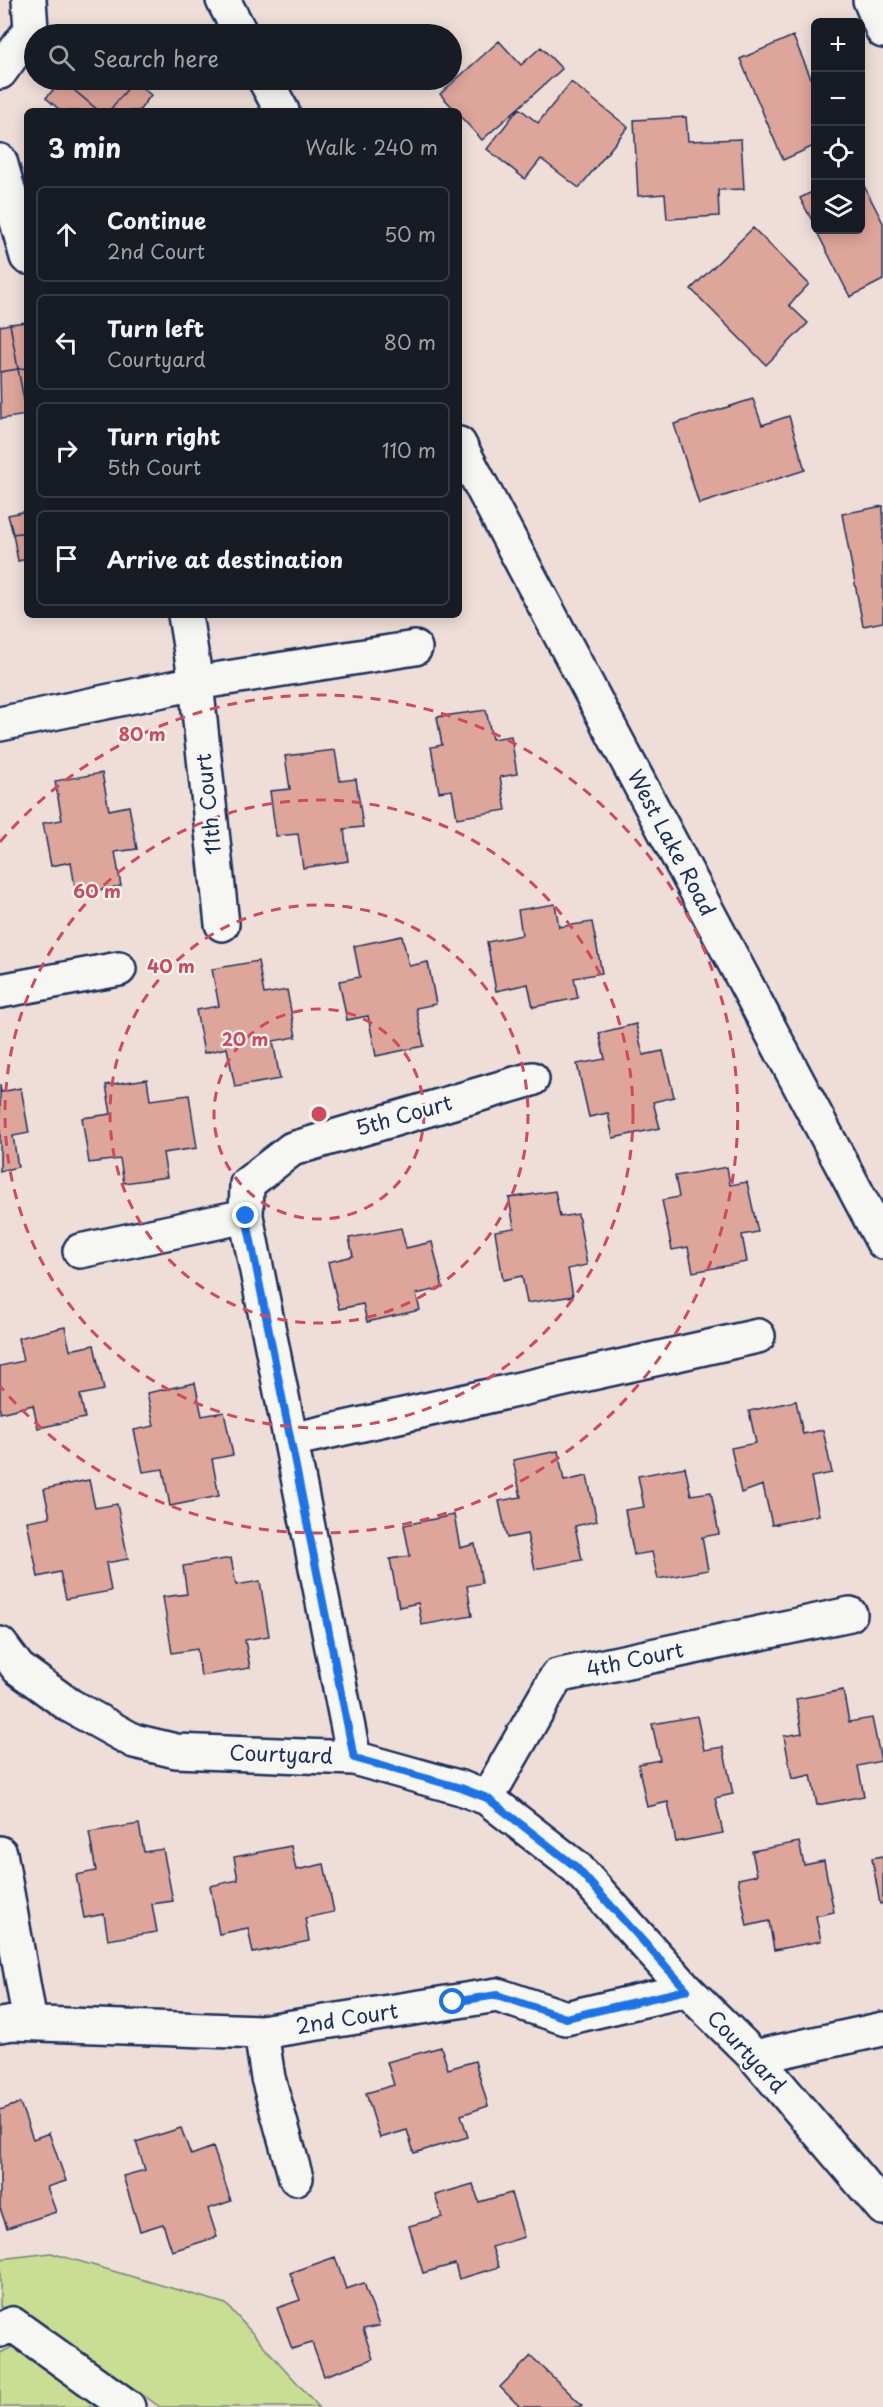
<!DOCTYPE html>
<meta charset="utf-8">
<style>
body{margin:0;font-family:"Playpen Sans",sans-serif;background:#242831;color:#f1f3f6}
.controls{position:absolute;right:18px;top:18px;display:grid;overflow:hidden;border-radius:9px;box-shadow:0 3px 15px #0003}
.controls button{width:54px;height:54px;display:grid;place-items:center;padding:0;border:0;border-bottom:2px solid #363941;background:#171b24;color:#f1f3f6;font:30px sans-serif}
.stop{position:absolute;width:18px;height:18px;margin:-14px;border:4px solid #1a73e8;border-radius:50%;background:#fff}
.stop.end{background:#1a73e8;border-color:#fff;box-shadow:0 2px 6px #0008}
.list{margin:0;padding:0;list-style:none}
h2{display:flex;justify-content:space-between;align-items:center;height:78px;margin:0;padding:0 24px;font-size:26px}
h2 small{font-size:20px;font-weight:400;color:#9ea1a6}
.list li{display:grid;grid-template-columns:39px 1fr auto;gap:18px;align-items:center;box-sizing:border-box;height:96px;margin:0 12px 12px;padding:0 12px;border:2px solid #363941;border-radius:9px}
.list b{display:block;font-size:22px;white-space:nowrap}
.list p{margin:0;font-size:20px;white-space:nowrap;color:#9ea1a6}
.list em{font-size:20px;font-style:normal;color:#9ea1a6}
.icon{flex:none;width:33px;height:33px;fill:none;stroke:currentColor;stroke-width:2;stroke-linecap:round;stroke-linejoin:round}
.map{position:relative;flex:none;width:883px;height:2407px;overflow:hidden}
.search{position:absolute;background:#171b24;box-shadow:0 3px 15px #0003;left:24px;top:24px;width:438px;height:66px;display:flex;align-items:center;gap:15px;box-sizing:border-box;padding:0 21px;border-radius:33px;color:#9ea1a6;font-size:22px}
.panel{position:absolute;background:#171b24;box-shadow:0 3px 15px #0003;left:24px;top:108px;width:438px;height:510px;border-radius:9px}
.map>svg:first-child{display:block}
.green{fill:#c9de93;stroke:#728678;stroke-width:1.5}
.building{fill:#dea59a;stroke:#1b2f5e;stroke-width:1.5}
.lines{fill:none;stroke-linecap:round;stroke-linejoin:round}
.minor-casing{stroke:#1b2f5e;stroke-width:38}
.minor{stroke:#f6f6f2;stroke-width:33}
.route{stroke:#1a73e8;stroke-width:8}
.ring{fill:none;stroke:#d1495b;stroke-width:3;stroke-dasharray:10 8}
.labels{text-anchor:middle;stroke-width:4.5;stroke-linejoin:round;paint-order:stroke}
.street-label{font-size:21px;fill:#1b2f5e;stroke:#f6f6f2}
.centre{fill:#d1495b;stroke:#f6f6f2;stroke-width:3}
.ring-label{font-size:18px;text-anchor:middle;font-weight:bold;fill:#d1495b;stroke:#f6f6f2;stroke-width:4.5;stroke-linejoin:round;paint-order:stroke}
</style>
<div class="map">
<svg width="883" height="2407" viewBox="0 0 883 2407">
<rect width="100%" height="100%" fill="#efded8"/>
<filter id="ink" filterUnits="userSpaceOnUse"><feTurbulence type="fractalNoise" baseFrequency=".0167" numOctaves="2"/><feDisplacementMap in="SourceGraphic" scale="12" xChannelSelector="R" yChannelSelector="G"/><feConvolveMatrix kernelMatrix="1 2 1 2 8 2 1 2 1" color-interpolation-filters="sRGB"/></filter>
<g filter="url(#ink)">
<path class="green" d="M51,2253L226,2304L319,2407H160L21,2308L0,2307V2259Z
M12,2347L97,2407H0V2353Z"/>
<path class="building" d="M793,36L816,90V145L783,160L740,59Z
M499,41L521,65L541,47L562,69L482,140L459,115V111H456L440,94Z
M62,80H98L102,83L105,80L134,81L109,111H99Z
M62,80L99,111H61L46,98Z
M134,81L151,95L139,111H109Z
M571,82L628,127L579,188L541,159L525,179L487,149L519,108L538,123Z
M686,117L688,141L741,139L744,189L718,190L719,216L667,219L665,194L638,196L634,120Z
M860,178L883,223V280L850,297L816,230H860Z
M816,190V228L800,198Z
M753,228L809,284L789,305L808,323L766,365L691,289Z
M27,322V368L18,369L10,324Z
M10,324L18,369L0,372V326Z
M27,368V415L18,369Z
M18,369L27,415L1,419L0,372Z
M753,399L762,425L789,416L805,470L699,504L674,424Z
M883,506V622L863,626L842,514Z
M27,511V532L13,534L8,515Z
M27,532V559L18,561L13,534Z
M486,710L492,739L511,736L517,774L500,777L506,810L457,818L452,790L439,792L431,747L442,745L437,717Z
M335,750L340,781L356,779L363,827L344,829L348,861L303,868L298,834L276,836L270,791L290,789L285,756Z
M102,773L109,810L129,806L137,849L115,852L121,886L76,894L71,862L51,866L43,823L62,820L55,781Z
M555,904L559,927L592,922L602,973L574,978L578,998L533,1007L528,984L496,991L487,942L522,935L518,910Z
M402,936L409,966L428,962L436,1004L416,1008L424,1046L376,1056L368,1016L347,1020L339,981L360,977L354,946Z
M258,961L264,994L287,990L296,1037L273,1041L280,1079L235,1087L227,1048L204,1053L196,1010L219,1006L212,969Z
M636,1024L643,1055L663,1051L674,1097L653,1102L660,1128L613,1138L608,1113L589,1117L577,1064L605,1059L599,1033Z
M147,1079L150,1100L189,1095L197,1148L163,1153L167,1177L124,1183L120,1159L89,1163L82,1118L111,1114L106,1085Z
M0,1085L1,1092L21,1088L29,1133L13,1136L18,1167L0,1171Z
M727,1167L730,1185L747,1182L758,1232L742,1235L747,1262L693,1272L688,1247L672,1250L662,1200L679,1197L675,1176Z
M555,1191L560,1217L578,1214L587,1265L568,1269L573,1296L527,1303L522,1276L503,1280L495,1231L514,1228L509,1198Z
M401,1228L406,1248L432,1242L443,1288L416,1294L420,1310L367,1322L363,1304L339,1309L328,1262L353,1256L349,1238Z
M65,1327L70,1350L94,1345L104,1390L80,1395L85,1418L38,1428L33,1405L0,1413V1366L23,1361L18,1338Z
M195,1383L202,1416L224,1412L233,1455L212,1459L219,1496L170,1506L163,1469L143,1472L134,1430L154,1426L147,1393Z
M796,1401L803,1434L823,1430L832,1473L811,1477L819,1515L772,1525L763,1485L741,1493L731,1448L756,1443L749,1411Z
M558,1451L564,1481L587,1476L597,1521L575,1526L582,1560L535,1569L527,1534L507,1538L499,1501L521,1497L513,1460Z
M685,1467L691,1495L711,1492L719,1534L702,1537L708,1570L658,1579L652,1552L634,1555L625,1510L644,1507L638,1476Z
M89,1480L95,1508L117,1504L128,1559L106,1563L111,1591L66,1599L60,1572L38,1577L27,1521L50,1517L44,1489Z
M454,1515L460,1548L475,1544L482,1583L467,1586L472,1616L422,1625L418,1603L399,1607L390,1559L410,1556L404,1525Z
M231,1558L236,1585L260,1581L269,1636L245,1640L250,1668L201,1676L197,1649L172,1653L163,1597L187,1594L183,1566Z
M843,1690L849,1722L872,1718L881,1761L858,1766L864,1796L817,1805L811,1775L792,1779L784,1736L802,1733L796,1699Z
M697,1716L704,1750L723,1747L733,1794L715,1798L723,1833L676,1842L668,1802L647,1807L638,1764L660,1760L652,1724Z
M139,1824L144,1852L163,1849L173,1901L152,1904L157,1932L108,1940L104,1914L84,1918L76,1875L96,1871L89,1832Z
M799,1842L804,1865L824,1861L834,1912L816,1916L821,1941L774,1950L769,1921L747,1926L738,1879L757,1875L752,1851Z
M291,1846L296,1870L324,1864L334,1912L305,1918L309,1941L253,1953L248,1928L219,1934L210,1886L238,1880L234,1857Z
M883,1856V1903L880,1904L872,1858Z
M441,2047L448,2069L475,2061L488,2106L461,2115L468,2137L414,2153L407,2130L380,2138L366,2093L394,2085L387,2062Z
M20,2103L33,2139L49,2133L66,2181L47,2187L56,2212L7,2228L0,2208V2110Z
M181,2128L191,2155L213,2147L231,2201L208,2209L217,2237L172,2251L163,2224L140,2231L123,2176L145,2170L136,2142Z
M473,2184L479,2202L511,2193L524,2237L492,2247L499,2267L459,2279L455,2264L423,2273L409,2226L442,2217L435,2195Z
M335,2257L346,2289L364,2283L379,2326L363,2329L373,2359L324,2376L312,2343L292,2349L277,2308L300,2300L290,2273Z
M531,2356L582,2405L580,2407H520L500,2387Z"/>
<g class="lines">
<g class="minor-casing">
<path id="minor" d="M223,0L241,34
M870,0L883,31
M0,72L31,29L29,0
M265,80L282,111
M0,161L27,257
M459,444L883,1242
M185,615L196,683L222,924
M0,724L196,683L415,648
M0,991L119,969
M80,1251L246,1216
M291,1440L758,1336
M0,1644L18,1668L69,1705L134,1741L176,1751L354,1758L461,1788L487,1798L576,1867L687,1990L755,2057L883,2208
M354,1758L246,1216L247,1184L292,1149L532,1079
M487,1798L557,1676L850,1614
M0,1853L30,2023
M0,2025L13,2023L261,2032L497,1995L566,2018L687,1990
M261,2032L268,2078L296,2178
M755,2057L883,2029
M0,2330L12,2324L128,2407"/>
</g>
<use href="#minor" class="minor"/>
</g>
</g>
<g class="lines" filter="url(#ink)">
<path class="route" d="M246,1216L354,1758L461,1788L487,1798L576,1867L687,1990L566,2018L497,1995L453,2002"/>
</g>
<g class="ring">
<circle cx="319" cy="1114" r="105"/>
<circle cx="319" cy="1114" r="209"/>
<circle cx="319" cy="1114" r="314"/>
<path d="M0 842A419 419 0 1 1 0 1386"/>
</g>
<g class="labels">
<g class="street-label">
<text transform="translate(209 804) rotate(-96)" y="7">11th Court</text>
<text transform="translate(671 843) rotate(62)" y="7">West Lake Road</text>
<text transform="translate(404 1116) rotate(-16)" y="7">5th Court</text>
<text transform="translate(635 1660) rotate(-12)" y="7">4th Court</text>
<text transform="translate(281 1755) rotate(2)" y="7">Courtyard</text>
<text transform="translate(347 2019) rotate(-9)" y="7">2nd Court</text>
<text transform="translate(746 2052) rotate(47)" y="7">Courtyard</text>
</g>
</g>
<circle cx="319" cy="1114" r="9" class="centre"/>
<g class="ring-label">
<text x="142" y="741">80 m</text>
<text x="97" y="898">60 m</text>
<text x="171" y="973">40 m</text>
<text x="245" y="1046">20 m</text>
</g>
</svg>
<div class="controls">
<button>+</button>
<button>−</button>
<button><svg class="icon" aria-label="locate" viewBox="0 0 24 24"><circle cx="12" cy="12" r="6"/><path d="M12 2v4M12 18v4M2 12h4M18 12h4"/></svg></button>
<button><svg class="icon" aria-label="layers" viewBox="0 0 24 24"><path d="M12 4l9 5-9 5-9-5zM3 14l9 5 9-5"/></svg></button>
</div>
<div class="stop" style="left:453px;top:2002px"></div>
<div class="stop end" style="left:246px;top:1216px"></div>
<div class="search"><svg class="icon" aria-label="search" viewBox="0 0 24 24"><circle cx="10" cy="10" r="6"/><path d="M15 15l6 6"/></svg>Search here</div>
<section class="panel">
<h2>3 min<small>Walk · 240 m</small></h2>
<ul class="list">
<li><svg class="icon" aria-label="ahead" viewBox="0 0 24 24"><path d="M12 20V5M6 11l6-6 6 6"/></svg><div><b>Continue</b><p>2nd Court</p></div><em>50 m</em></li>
<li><svg class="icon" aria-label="left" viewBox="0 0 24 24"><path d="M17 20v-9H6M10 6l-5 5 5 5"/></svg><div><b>Turn left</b><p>Courtyard</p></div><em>80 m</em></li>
<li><svg class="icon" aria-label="right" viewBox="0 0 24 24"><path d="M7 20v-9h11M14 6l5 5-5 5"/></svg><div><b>Turn right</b><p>5th Court</p></div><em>110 m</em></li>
<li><svg class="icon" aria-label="arrive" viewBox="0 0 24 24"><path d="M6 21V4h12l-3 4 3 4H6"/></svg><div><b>Arrive at destination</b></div></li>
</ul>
</section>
</div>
